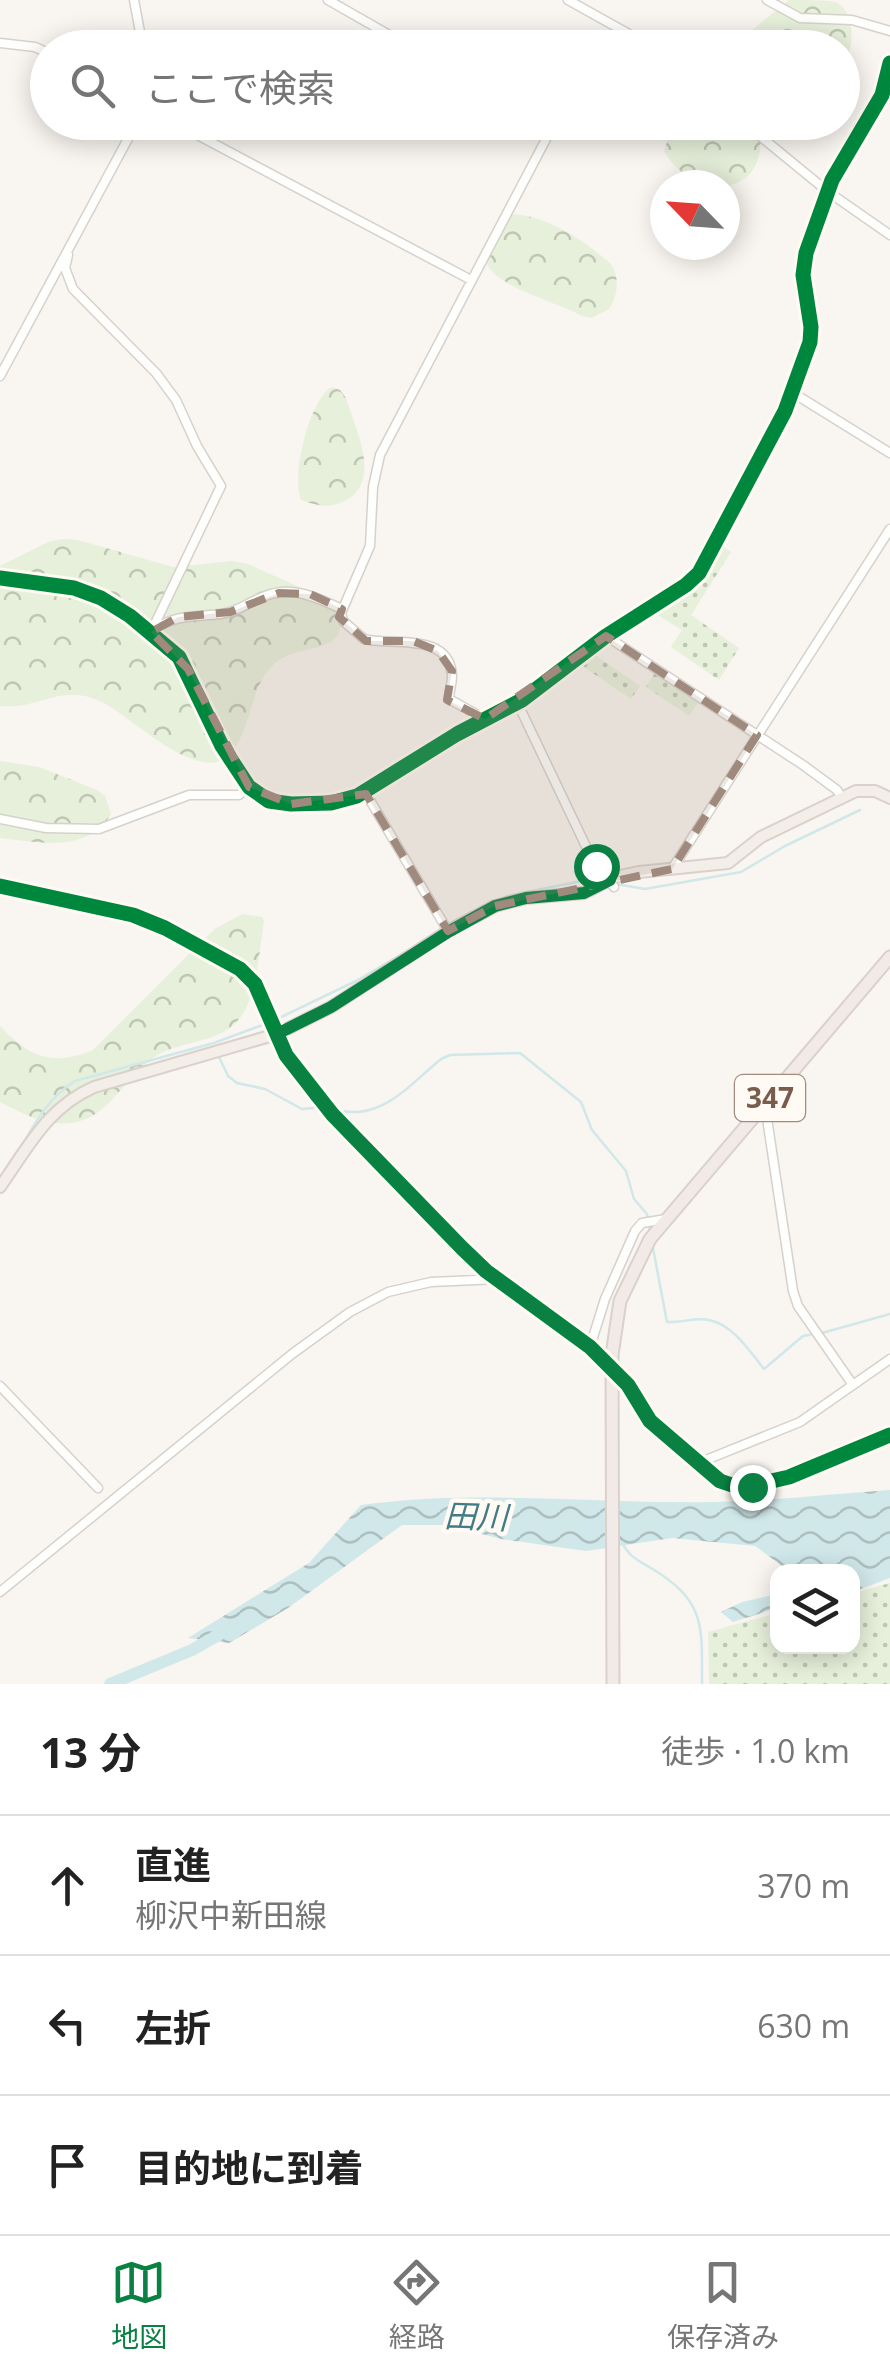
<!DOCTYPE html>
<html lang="ja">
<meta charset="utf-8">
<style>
body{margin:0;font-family:"Open Sans","Noto Sans JP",sans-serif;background:#f2f2f2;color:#222}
.controls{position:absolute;right:30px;bottom:30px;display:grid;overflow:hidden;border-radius:20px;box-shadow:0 5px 25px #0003}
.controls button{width:90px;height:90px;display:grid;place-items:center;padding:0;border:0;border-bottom:2px solid #e0e0e0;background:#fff;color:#222;font:50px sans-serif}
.compass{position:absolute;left:650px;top:170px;width:90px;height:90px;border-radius:50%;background:#fff;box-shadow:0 5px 25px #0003;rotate:295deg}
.stop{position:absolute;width:30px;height:30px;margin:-22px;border:8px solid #0b8043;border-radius:50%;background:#fff}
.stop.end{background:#0b8043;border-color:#fff;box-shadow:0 2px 10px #0008}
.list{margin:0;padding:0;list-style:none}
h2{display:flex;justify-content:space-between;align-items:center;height:130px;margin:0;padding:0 40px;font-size:42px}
h2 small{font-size:32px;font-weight:400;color:#767676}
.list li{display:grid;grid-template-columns:65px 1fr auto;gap:30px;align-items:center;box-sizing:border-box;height:140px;padding:0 40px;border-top:2px solid #e0e0e0}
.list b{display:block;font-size:38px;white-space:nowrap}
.list p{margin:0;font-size:32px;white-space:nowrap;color:#767676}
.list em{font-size:32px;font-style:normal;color:#767676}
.icon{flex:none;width:55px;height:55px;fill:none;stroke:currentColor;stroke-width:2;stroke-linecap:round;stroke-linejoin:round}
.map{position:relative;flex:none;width:890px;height:1684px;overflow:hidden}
.search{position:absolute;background:#fff;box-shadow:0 5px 25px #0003;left:30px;right:30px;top:30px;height:110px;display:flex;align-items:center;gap:25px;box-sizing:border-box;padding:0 35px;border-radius:55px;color:#767676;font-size:38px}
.sheet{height:550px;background:#fff}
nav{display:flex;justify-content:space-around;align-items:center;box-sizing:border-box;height:140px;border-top:2px solid #e0e0e0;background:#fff;font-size:28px;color:#767676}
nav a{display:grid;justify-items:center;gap:5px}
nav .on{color:#0b8043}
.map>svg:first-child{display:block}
.grass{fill:url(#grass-dots)}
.forest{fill:url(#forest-crowns)}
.water{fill:url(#water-waves)}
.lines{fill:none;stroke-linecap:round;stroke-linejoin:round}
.stream{stroke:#d0e8ea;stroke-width:2.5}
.river{stroke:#d0e8ea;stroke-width:12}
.minor-casing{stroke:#d7d1cb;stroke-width:11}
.major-casing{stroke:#dad1cc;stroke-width:14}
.highway-casing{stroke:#dad1cc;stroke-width:15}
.minor{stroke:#fefefd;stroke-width:8}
.major{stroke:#f3eee8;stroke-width:10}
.highway{stroke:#f2eae7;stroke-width:11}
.highway-bridge-casing{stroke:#dad1cc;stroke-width:15;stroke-linecap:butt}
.highway-bridge{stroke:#f2eae7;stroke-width:11}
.cycleway-casing{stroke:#fffaf3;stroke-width:21}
.cycleway{stroke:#00873e;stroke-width:15}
.route{stroke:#0b8043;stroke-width:12}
.marked{fill:#9f8a7d;fill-opacity:0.2;stroke:#9f8a7d;stroke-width:8;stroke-dasharray:20 12;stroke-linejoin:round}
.labels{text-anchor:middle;stroke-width:9;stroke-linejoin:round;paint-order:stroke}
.shield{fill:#fffaf3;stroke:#a28b7f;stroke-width:2.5}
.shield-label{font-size:28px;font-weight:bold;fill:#7a5c4d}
.water-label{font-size:32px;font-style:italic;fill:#437c86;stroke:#fffaf3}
</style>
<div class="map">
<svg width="890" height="1684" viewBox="0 0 890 1684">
<defs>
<pattern id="grass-dots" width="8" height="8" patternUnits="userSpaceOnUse" patternTransform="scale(2.5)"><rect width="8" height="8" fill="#e7f0db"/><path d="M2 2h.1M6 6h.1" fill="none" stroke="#c0c6b4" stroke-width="1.8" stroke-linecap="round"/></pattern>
<pattern id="forest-crowns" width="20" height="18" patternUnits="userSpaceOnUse" patternTransform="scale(2.5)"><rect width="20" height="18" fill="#e7f0db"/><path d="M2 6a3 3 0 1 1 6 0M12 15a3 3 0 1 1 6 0" fill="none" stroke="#c0c6b4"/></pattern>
<pattern id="water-waves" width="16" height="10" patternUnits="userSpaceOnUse" patternTransform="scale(2.5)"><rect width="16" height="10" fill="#d0e8ea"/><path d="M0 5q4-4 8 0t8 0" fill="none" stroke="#aebfc0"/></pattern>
</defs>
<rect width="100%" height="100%" fill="#f9f5f0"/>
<path class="grass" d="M721,545L731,552L691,615L739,648L719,680L671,647L682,630L651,611L695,584Z
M589,651L640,686L631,699L575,661Z
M656,671L700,700L689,716L646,687Z
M890,1583V1684H709L708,1632L777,1613L778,1646H852L853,1593Z"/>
<path class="forest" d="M789,0C802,0 825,0 836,2C858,14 853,51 843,67L842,48H730Z
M673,123H759C773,204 691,200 664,151Z
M511,214C547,215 585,241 611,264C620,278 618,295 609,309L591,318L582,316C540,293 435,276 511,214Z
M331,387L340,390L346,398C355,429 382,478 347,500C332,509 316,506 301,500C291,475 309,402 331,387Z
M63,539L78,540L173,567L232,561L248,564L337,604C353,652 315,643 285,657C248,674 255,728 229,755C200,785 132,718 104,703C61,681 41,710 0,706V566L48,542Z
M0,761L39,767L97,790L105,796L111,814C88,854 37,842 0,838Z
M243,914L262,917L264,921C260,947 256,999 240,1018C218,1045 183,1039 156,1056C148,1061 141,1070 134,1077C122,1087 113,1100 101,1110C68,1136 32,1119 0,1102V1026C29,1057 52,1067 93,1050L202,941L216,928Z"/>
<path class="water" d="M890,1490V1578L853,1592L852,1572L789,1571L755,1546L672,1538L586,1551L501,1539L448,1525H402L288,1608L229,1643L188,1638L309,1563L361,1505C481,1489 595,1504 714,1502C772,1501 832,1494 890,1490Z
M777,1594V1608L733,1622L721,1612L742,1602Z"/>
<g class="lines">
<path class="stream" d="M616,884L645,889L741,872L785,846L860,810
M464,917L507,896L592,879
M275,1020L356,981L414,947
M219,1057L228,1076L237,1083L265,1089L302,1109L324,1107
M332,1109C380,1123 407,1087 441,1059L450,1055L520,1053L581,1102L592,1130L626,1171L634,1199L647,1214L650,1231
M17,1154C33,1127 47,1098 75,1081L214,1043L268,1023
M652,1243L667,1322C681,1323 696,1317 709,1320C734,1325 750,1352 764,1369L803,1336L814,1334
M822,1333L890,1314
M622,1542C628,1556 639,1561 651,1568C706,1601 702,1626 702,1684
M114,1684L118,1681"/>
<path class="river" d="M110,1684L192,1650L220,1634"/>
<g class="minor-casing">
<path id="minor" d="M134,0L143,48
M328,0L412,48
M568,0L654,48
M767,0L800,18L852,20L890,31
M0,43L35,47L48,53
M173,122L471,280
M743,122L827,191L890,235
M68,255L65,268L73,289L156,373L176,400L197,446L221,486L151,632
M0,376L137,122
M790,391L890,453
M0,578L74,588L101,598L130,616L179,657L222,746L249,787L269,801L291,804L331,803L357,796L457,734L522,700L606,636L686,585L699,573L785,411L810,342L811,327L803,275L806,253L832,180L882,95L890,63
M153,630C175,614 195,617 221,614C238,612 250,601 265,596C293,585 317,598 342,609
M606,636L803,765L837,790L842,798
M517,702L592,859L614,887
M485,719L449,699C449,692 452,684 452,676C450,631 390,646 364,639L343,621L341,613L370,546L373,487L380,455L555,122
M365,792L448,931
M0,819L46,828L99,829L189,795H239L249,787
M672,869L890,529
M0,886L133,915L165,928L240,969L255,984L286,1055L333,1115L462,1248L486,1271L590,1347L628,1385L650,1421L720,1481L741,1488L789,1477L890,1435
M765,1105L793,1291L798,1306L853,1385
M590,1347L605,1299L635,1231L642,1223L666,1219
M0,1386L98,1488
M701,1462L800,1422L890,1359
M0,1592L292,1354L350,1312L388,1292L431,1282L498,1279"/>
</g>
<g class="major-casing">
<path id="major" d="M0,1187C29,1146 47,1108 94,1087L277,1034L331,1007L448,931L495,906L526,898L584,893L615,877L639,872L728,863L761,837L856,791H875L890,798"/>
</g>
<g class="highway-casing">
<path id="highway" d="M650,1239L890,957"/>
</g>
<use href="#minor" class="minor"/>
<use href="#major" class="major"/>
<use href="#highway" class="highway"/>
<g class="highway-bridge-casing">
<path id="highway-bridge" d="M613,1684L612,1355L620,1301L650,1239"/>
</g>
<use href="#highway-bridge" class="highway-bridge"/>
<g class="cycleway-casing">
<path id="cycleway" d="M0,578L74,588L101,598L130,616L179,657L222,746L249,787L269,801L291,804L331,803L357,796L457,734L522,700L606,636L686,585L699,573L785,411L810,342L811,327L803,275L806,253L832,180L882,95L890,63
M0,886L133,915L165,928L240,969L255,984L286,1055L333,1115L462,1248L486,1271L590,1347L628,1385L650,1421L720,1481L741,1488L789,1477L890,1435"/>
</g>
<use href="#cycleway" class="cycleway"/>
</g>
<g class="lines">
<path class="route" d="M596,866L610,880L584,893L526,898L495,906L448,932L331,1007L277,1034L286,1055L316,1096L462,1248L486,1271L590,1347L628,1385L650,1422L712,1475L734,1487H752"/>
</g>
<path class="marked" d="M279,593L310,594L342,609L339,617L366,641H413L438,651L452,671L447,700L485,719L606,636L757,735L672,869L495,906L448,931L366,794L291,804L249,787L188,669L151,632L178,617L230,612Z"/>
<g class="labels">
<rect class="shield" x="735" y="1075" width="70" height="46" rx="8"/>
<g class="shield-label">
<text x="770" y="1108">347</text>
</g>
<g class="water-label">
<text transform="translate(476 1517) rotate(2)" y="11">田川</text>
</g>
</g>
</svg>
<div class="controls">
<button><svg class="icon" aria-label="layers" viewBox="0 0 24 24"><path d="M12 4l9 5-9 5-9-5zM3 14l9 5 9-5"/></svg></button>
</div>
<svg class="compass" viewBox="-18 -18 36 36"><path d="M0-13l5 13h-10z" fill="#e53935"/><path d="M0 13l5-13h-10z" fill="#767676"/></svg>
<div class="stop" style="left:596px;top:866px"></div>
<div class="stop end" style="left:752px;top:1487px"></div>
<div class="search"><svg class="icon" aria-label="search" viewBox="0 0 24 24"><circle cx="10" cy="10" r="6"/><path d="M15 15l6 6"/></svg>ここで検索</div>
</div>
<section class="sheet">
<h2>13 分<small>徒歩 · 1.0 km</small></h2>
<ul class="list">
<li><svg class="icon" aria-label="ahead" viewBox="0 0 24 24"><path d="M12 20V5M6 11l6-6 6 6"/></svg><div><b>直進</b><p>柳沢中新田線</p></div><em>370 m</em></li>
<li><svg class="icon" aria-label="left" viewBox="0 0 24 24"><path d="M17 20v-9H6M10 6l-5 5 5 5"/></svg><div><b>左折</b></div><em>630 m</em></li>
<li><svg class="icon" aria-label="arrive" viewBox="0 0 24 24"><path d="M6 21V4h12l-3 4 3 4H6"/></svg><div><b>目的地に到着</b></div></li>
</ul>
</section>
<nav>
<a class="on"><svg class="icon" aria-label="map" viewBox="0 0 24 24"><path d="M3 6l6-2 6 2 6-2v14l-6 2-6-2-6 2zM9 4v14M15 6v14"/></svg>地図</a>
<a><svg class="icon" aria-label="directions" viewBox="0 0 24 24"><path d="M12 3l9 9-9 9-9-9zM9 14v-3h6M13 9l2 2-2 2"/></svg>経路</a>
<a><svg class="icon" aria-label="saved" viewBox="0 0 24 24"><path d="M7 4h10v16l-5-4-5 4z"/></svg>保存済み</a>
</nav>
